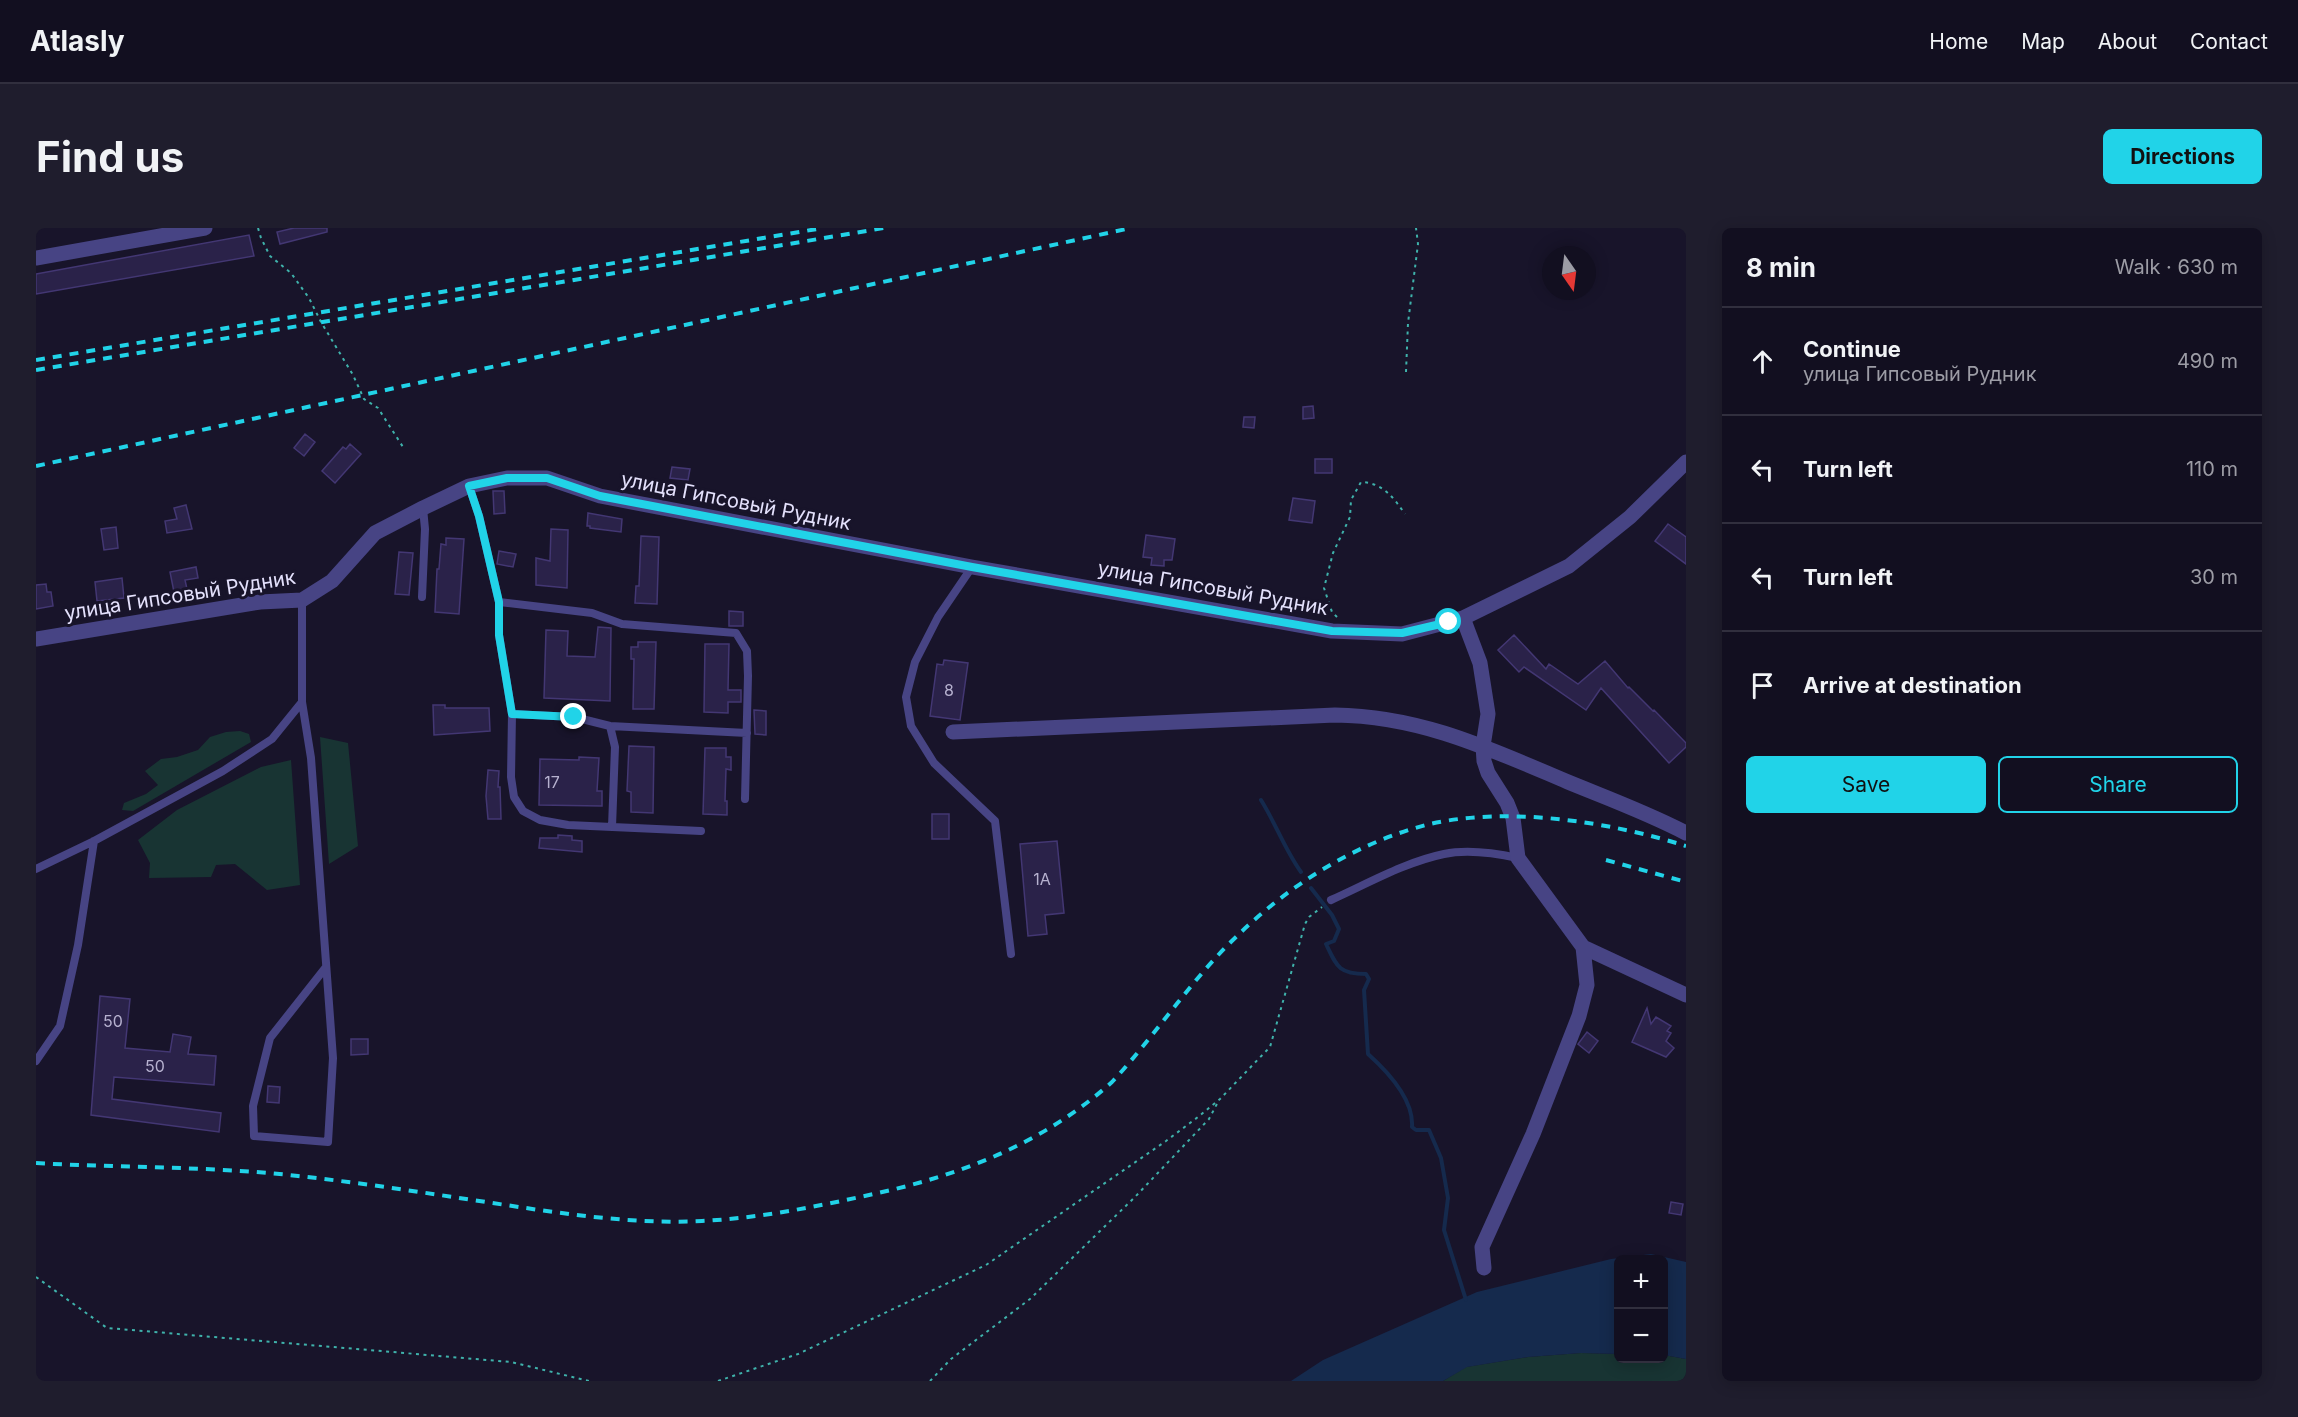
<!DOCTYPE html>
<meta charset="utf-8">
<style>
body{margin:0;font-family:Inter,sans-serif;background:#1f1d2d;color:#f1f3f6}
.controls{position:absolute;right:18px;bottom:18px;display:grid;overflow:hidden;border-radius:9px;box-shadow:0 3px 15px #0003}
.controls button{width:54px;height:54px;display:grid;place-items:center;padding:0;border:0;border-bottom:2px solid #312f3e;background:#120f20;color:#f1f3f6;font:30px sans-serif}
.compass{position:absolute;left:1506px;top:18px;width:54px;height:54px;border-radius:50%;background:#120f20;box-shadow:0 3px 15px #0003;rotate:166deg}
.stop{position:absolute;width:18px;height:18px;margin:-14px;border:4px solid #21d3e8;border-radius:50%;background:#fff}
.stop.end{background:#21d3e8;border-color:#fff;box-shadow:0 2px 6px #0008}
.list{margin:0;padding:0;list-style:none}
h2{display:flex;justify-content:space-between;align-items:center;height:78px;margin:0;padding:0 24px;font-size:26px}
h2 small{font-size:20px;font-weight:400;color:#9c9ca5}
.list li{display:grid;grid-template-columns:39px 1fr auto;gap:18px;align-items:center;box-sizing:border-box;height:108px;padding:0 24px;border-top:2px solid #312f3e}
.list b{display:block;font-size:22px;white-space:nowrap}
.list p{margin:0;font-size:20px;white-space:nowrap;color:#9c9ca5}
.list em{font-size:20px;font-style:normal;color:#9c9ca5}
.actions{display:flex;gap:12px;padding:18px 24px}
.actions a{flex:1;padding:14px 0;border:2px solid #21d3e8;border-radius:9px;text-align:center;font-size:21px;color:#21d3e8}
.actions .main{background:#21d3e8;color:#111}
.icon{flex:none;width:33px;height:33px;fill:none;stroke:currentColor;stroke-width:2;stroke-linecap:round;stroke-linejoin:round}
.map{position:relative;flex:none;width:1650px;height:1153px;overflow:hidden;border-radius:9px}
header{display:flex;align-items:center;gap:36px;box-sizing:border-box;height:84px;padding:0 30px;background:#120f20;border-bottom:2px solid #312f3e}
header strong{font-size:28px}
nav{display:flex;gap:33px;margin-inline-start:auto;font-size:21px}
.intro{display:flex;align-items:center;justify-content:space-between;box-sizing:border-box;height:144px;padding:0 36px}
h1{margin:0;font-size:42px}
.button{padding:15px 27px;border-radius:9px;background:#21d3e8;color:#111;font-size:21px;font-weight:700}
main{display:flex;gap:36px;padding:0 36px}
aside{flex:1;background:#120f20;border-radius:9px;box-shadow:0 3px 15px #0003}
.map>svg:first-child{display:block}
.green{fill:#183433}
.water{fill:#152a4d}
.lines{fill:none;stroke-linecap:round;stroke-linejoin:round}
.stream{stroke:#152a4d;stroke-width:4}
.building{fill:#2a2249;stroke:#433773;stroke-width:1.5}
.path{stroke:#3fb2ab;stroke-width:2;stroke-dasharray:3 4.5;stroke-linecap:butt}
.lane{stroke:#474484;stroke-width:8}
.street{stroke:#474484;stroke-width:15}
.rail{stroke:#21d3e8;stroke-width:4;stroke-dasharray:9 8;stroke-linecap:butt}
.route{stroke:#21d3e8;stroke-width:8}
.labels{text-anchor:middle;stroke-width:6;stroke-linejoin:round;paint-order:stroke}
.number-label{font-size:16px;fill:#b6b1cf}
.street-label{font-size:20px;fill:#e4e1fc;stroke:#18142a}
</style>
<header>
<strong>Atlasly</strong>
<nav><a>Home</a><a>Map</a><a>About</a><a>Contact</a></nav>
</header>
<div class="intro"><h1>Find us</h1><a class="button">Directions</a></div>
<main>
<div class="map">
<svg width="1650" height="1153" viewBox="0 0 1650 1153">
<rect width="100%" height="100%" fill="#18142a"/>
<path class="green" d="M204,503L213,506L215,514L97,583L86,582L88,575L110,566L122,557L109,543L125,531L141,529L162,522L174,509L190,504Z
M284,509L312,515L322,618L293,636Z
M255,532L264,657L231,662L199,636L180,637L175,649L113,650L114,635L102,612L141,582L225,539Z
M1545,1125L1582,1126V1130H1628V1127L1650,1131V1153H1407L1430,1139L1492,1129Z"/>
<path class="water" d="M1615,1026L1650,1034V1131L1628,1127V1032H1582V1126L1545,1125L1492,1129L1431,1139L1407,1153H1255L1287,1132L1441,1064L1575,1031Z"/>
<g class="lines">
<path class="stream" d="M1225,572C1240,596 1249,622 1265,644
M1275,660L1296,687L1303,701L1298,713L1290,716C1301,739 1303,746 1330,746L1333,751L1328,762L1332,826C1351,843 1378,871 1376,899L1380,902H1393L1405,930L1412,970L1408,1002L1430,1072"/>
</g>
<path class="building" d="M258,0H291V4L244,16L241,4Z
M213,7L218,28L0,66V46Z
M1277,178L1278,190L1267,191V179Z
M1208,189H1219L1218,200L1207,199Z
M269,206L279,214L268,228L258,220Z
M314,216L325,226L299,255L286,243L307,219L310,221Z
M1279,231H1296V245H1279Z
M636,239L654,241L652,252L634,250Z
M457,263H468L469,285L458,286Z
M1257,270L1279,273L1276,295L1253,292Z
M150,277L156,301L131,305L129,293L141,291L138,280Z
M552,285L586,291L585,304L554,300V298H551Z
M1632,296L1650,309V336L1619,313Z
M80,299L82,320L68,322L65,301Z
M515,301L532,302L531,360L500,357V330L514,333Z
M1110,307L1139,311L1136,332H1128V338L1115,337L1116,330L1107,329Z
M605,308L623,309L621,376L599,375L600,358H603Z
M410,310L428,311L423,386L399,384L401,341H403L405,316L410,317Z
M463,323L480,326L477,339L461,336Z
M363,324L377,325L373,367L359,366Z
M160,339L162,350L149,352L151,361L138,364L134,344Z
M86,350L88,370L61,373L59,354Z
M10,356L11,364H15L17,378L0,381V357Z
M693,383L707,384V398H693Z
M562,399L575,400L574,473L508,470L510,402L532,403L531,428L559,429Z
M1478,407L1510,441L1513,436L1542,456L1569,433L1592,460L1593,459L1617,483L1618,482L1650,515V519L1633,535L1565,460L1550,482L1488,439L1483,444L1462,422Z
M602,414H620L618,481H597L598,431H595V419H602Z
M669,416H693L692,462H705V474H692V485L668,484Z
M908,432L932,435L924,492L894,488L901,436L907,437Z
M397,477H409V480H453L454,503L398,507Z
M718,482L730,483V507L719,506Z
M593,518L618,519L617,585L595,584V564L591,563Z
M669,520H690V529H695V542L690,541L689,573H691V587L667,586Z
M543,529L563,530L561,563H566V578L503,577L504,531L543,532Z
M452,542L463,543L462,559H464L465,591H452L450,568Z
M896,586H913V611H896Z
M522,607L536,608V612L546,613V624L503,620L504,610H522Z
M1021,613L1028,685L1009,687L1011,706L992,708L984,616Z
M64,768L94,771L89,820L134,824L137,806L155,809L152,826L180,828L178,857L78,849L76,871L185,885L183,904L55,887Z
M1611,780L1615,796L1620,789L1635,798L1631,803L1635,805L1630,813L1638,820L1630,829L1596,814Z
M1551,804L1562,813L1553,825L1542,816Z
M315,811H332V826L315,827Z
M232,858L244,859L243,875L231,874Z
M1635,974L1647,976L1645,987L1633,985Z"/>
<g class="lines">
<path class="path" d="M222,0L225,10L234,28L255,45L273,70L285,94L317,147L328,171L342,180L367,219
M1370,144L1372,95L1382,16L1380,0
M1301,389L1296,384L1288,360L1297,325L1314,289L1315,272L1325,254C1347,255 1357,269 1369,286
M0,1049L71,1100L475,1134L553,1153
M682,1153L762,1126L950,1037L1130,913L1162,889L1184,871L1234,819L1269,696L1273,689L1286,679
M894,1153L915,1131L994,1071L1099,969L1173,891L1183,872"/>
<path class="lane" d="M433,258L443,288L463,374V407L476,486L475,549L478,569L487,583L504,592L532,597L665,603
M936,339L902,389L879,434L870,469L875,498L898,535L959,593L975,726
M386,369L389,301L387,280
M463,374L556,385L586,396L700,405L711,423L712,448L709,571
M266,474L275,530L297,830L292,914L218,908L217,878L234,810L290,739
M476,486L538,489L574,498L711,505
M574,498L579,519L576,599
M0,641L58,613L187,543L236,511L266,474V372
M1295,672C1331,656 1369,634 1408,626C1431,621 1459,625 1482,630
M0,833L24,798L42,717L58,613"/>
<path class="street" d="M0,30L169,0
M1427,390L1444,435L1452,486L1447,518L1448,533L1452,545L1471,575L1477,590L1482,630L1547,719L1650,767
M0,411L224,374L266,372L296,353L339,305L387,280L433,258L471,250H511L564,268L936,339L1296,403L1366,406L1427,390L1533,338L1594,289L1650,234
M917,504L1299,487C1385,488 1454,521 1532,554C1571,570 1612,585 1650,605
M1448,1040L1446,1019L1497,906L1543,788L1551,757L1547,719"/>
<path class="rail" d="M0,132L787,0
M0,142L848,0
M0,238L1095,0
M1570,632L1650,654
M0,935C87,940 175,938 262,948C336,956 409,968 483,979C543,988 604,996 666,993C725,990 784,978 842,965C928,946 1009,914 1076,854C1119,808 1154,753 1200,709C1253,657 1321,614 1394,596C1473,578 1575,594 1650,618"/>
</g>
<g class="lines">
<path class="route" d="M538,489L476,486L463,407V374L443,288L433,258L471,250H511L564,268L936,339L1296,403L1366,405L1413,394"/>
</g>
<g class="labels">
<g class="number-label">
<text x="913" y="468">8</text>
<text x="516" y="560">17</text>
<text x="1006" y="657">1А</text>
<text x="77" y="799">50</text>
<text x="119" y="844">50</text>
</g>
<g class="street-label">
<text transform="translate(700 273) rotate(11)" y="7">улица Гипсовый Рудник</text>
<text transform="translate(1177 360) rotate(10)" y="7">улица Гипсовый Рудник</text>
<text transform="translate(144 367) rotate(-9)" y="7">улица Гипсовый Рудник</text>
</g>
</g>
</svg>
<div class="controls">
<button>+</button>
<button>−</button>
</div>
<svg class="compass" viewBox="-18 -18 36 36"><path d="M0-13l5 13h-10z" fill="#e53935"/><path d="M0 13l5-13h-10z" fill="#9c9ca5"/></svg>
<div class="stop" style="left:1413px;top:394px"></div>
<div class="stop end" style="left:538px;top:489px"></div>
</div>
<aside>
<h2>8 min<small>Walk · 630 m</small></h2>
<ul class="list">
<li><svg class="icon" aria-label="ahead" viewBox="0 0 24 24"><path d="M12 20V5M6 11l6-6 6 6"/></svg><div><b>Continue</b><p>улица Гипсовый Рудник</p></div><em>490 m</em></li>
<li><svg class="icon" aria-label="left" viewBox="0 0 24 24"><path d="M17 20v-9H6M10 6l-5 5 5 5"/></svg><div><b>Turn left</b></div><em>110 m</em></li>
<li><svg class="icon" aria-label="left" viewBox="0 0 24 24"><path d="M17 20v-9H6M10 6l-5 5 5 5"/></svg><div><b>Turn left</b></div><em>30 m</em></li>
<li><svg class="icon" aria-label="arrive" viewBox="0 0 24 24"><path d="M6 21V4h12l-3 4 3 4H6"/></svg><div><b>Arrive at destination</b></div></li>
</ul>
<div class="actions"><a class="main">Save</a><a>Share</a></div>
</aside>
</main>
